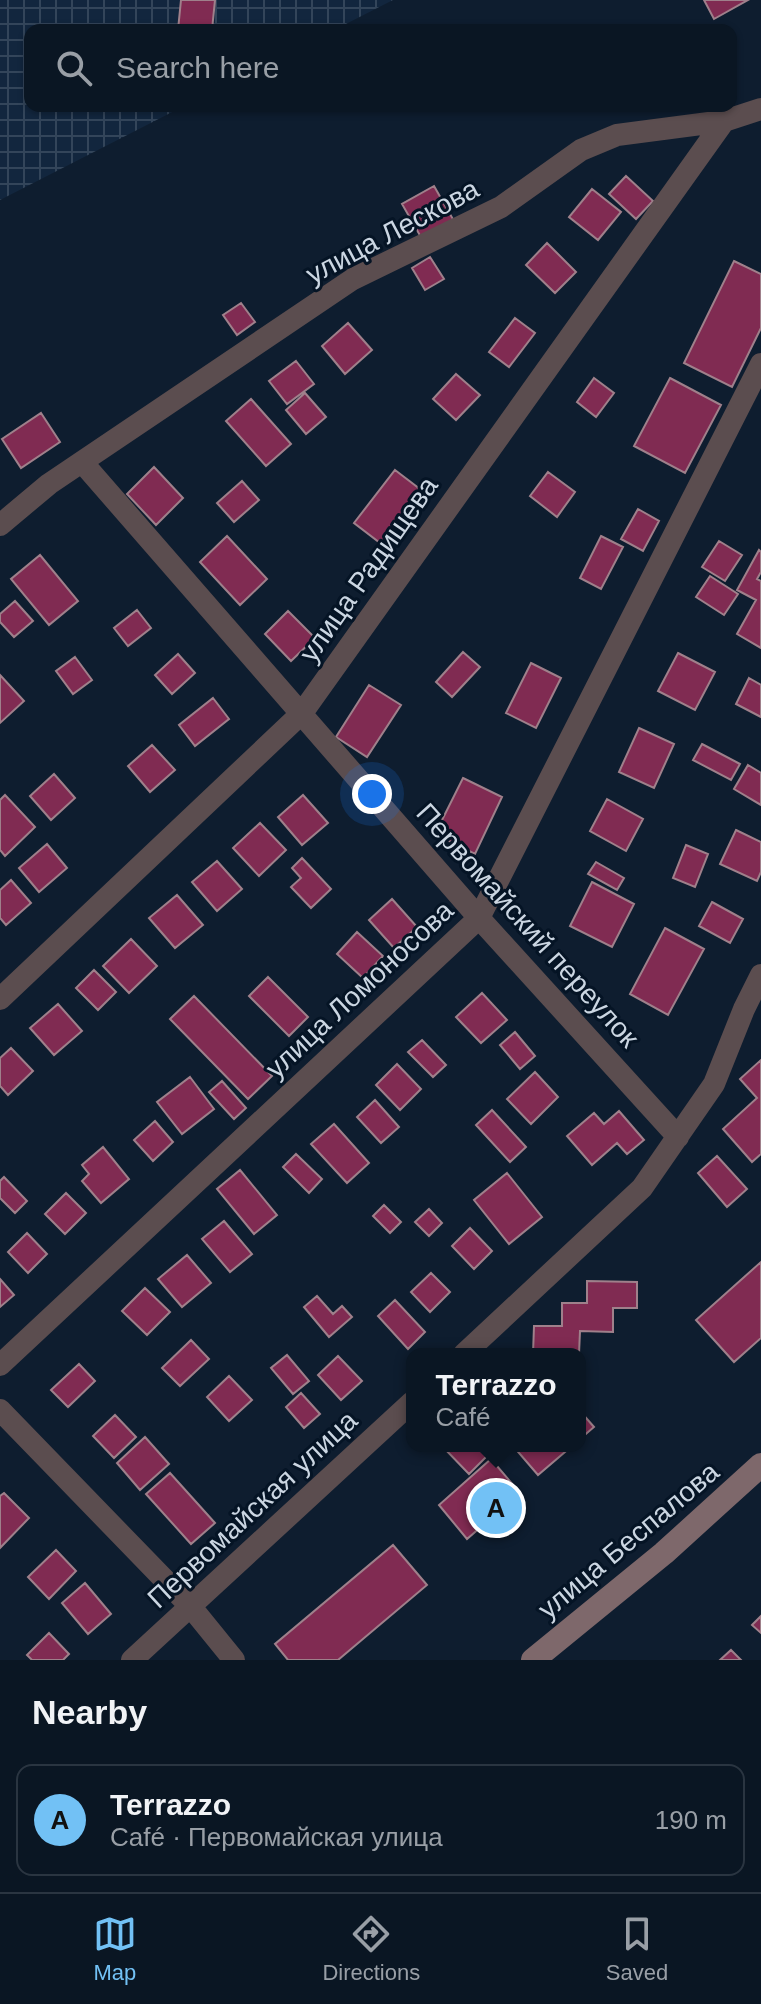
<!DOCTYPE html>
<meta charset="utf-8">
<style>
body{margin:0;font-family:Arial,sans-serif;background:#182330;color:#f1f3f6}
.you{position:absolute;left:372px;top:794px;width:28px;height:28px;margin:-20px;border:6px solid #fff;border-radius:50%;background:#1a73e8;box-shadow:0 0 0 12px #1a73e833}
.badge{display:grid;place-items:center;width:52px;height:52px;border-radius:50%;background:#72c1f5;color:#111;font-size:26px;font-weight:700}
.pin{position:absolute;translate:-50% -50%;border:4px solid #fff;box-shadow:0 2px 8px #0006}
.popup{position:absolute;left:406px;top:1348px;width:180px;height:104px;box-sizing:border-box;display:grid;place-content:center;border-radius:16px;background:#0a1623;filter:drop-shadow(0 2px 6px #0005);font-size:26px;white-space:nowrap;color:#999fa6}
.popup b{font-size:30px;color:#f1f3f6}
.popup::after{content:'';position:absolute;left:50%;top:100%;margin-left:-16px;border:16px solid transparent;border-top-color:#0a1623}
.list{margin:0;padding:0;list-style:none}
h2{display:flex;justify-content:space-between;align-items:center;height:104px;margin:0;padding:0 32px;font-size:34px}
h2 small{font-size:26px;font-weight:400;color:#999fa6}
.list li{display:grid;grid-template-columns:52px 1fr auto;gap:24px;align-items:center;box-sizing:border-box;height:112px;margin:0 16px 16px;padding:0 16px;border:2px solid #2a3541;border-radius:16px}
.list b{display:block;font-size:30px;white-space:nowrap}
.list p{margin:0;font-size:26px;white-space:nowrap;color:#999fa6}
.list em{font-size:26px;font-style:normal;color:#999fa6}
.icon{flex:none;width:44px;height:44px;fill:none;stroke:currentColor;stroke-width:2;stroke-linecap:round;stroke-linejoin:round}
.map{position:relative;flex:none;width:761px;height:1660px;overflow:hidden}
.search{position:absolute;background:#0a1623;box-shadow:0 2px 6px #0004;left:24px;right:24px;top:24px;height:88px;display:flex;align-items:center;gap:20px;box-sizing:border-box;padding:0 28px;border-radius:16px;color:#999fa6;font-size:30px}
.sheet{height:232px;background:#0a1623}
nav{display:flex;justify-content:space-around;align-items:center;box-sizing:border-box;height:112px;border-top:2px solid #2a3541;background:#0a1623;font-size:22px;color:#999fa6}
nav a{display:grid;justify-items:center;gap:4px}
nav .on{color:#72c1f5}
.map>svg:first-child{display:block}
.industrial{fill:url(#industrial-grid)}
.building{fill:#802b52;stroke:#9f808b;stroke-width:2}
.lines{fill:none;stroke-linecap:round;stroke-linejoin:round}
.street{stroke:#5b4d4f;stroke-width:22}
.secondary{stroke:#7e686b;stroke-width:24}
.labels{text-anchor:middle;stroke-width:6;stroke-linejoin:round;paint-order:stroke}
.street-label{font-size:28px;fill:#cbd6e2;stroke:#051425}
</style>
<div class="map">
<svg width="761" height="1660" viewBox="0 0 761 1660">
<defs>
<pattern id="industrial-grid" width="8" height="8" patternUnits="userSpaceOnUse" patternTransform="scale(2)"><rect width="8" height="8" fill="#12263e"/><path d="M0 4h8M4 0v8" fill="none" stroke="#33455a"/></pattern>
</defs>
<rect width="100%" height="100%" fill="#0e1d2f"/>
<path class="industrial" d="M0,0H393L334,30H30V106H184L0,200Z"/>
<path class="building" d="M181,0H215L212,30H178Z
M704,0H748L714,19Z
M626,176L653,201L636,219L609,194Z
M434,186L454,221L422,239L402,204Z
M592,189L621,212L598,240L569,217Z
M547,243L576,272L555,293L526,265Z
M430,257L444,279L425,290L412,268Z
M734,261L761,274V328L732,387L684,363Z
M241,303L255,322L237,335L223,315Z
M515,318L535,333L509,367L489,352Z
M348,323L372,350L345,374L322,346Z
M296,361L314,384L287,404L269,381Z
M456,374L480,395L456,420L433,399Z
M594,378L614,393L596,417L577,402Z
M670,378L721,405L685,473L634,446Z
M305,393L326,417L306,434L286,410Z
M251,399L291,444L266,466L226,421Z
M41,413L60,442L21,468L2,439Z
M154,467L183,498L156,525L127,494Z
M395,470L429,496L388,549L354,523Z
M548,472L575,492L557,517L530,496Z
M242,481L259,500L234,522L217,503Z
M638,509L659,521L643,551L621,539Z
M227,536L267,579L240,605L200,562Z
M601,536L623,547L601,589L580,578Z
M719,541L742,555L725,581L702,567Z
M759,550L761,552V572L757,579L761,581V648L737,634L756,600L737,590Z
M40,555L78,601L49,625L11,579Z
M710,576L738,594L724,615L696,597Z
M15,601L33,621L14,637L0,622V614Z
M137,610L151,628L128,646L114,628Z
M288,611L315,638L291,661L265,634Z
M463,652L480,667L452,697L436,682Z
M678,653L715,672L695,710L658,691Z
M178,654L195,673L172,694L155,675Z
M75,657L92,680L73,694L56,671Z
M531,663L561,678L536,728L506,713Z
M0,675L24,701L0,723Z
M749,678L761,685V717L736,704Z
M369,685L401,705L367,757L336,737Z
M213,698L229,719L195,746L179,725Z
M639,728L674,744L654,788L619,772Z
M702,744L740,764L731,780L693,760Z
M152,745L175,770L150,792L128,766Z
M748,765L761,773V805L734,789Z
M54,774L75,798L51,820L30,796Z
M463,778L502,797L475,854L435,834Z
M5,795L35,827L5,856L0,850V800Z
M303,795L328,823L302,845L278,817Z
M607,799L643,819L626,851L590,831Z
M260,823L286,850L259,876L233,848Z
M736,830L761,842V872L757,881L720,864Z
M47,844L67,868L39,892L19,868Z
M686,845L708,854L695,887L673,878Z
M302,858L331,889L311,908L291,887L301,878L292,868Z
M217,861L242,889L217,911L192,882Z
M596,862L624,878L617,890L588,874Z
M11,880L31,903L6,925L0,918V890Z
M592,882L634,904L612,947L570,926Z
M177,895L203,925L175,948L149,918Z
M392,899L417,927L394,948L369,920Z
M712,902L743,919L730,943L699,926Z
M665,928L704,949L668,1015L630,994Z
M357,932L383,956L363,978L337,954Z
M131,939L157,966L129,993L103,966Z
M94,970L116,992L98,1010L76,988Z
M268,977L308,1017L289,1036L249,996Z
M482,993L507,1020L481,1043L456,1017Z
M194,996L272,1076L248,1099L170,1019Z
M58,1004L82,1031L54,1055L30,1028Z
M515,1032L535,1056L520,1069L500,1045Z
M422,1040L446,1065L433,1077L408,1052Z
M11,1048L33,1071L8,1095L0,1086V1058Z
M761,1060V1154L752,1162L723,1129L757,1098L740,1079Z
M397,1064L421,1089L400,1110L376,1085Z
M535,1072L558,1097L531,1124L507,1099Z
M190,1077L214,1109L182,1134L157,1102Z
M222,1081L246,1108L234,1119L209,1092Z
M375,1100L399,1127L381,1143L357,1117Z
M492,1110L526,1147L510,1162L476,1125Z
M619,1111L644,1140L627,1154L617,1143L592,1165L567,1136L594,1113L604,1124Z
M155,1121L173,1142L153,1161L134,1140Z
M334,1124L369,1163L347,1183L311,1144Z
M103,1147L129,1179L101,1203L82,1181L89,1174L82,1165Z
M296,1154L322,1179L309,1193L283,1167Z
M717,1156L747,1189L727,1207L698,1173Z
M240,1170L277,1215L254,1234L217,1189Z
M507,1173L542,1217L509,1244L474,1200Z
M4,1177L27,1201L15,1213L0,1198V1181Z
M66,1193L86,1213L65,1234L45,1214Z
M384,1205L401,1222L390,1233L373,1216Z
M429,1209L442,1223L429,1236L415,1222Z
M224,1221L252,1254L230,1272L202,1239Z
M470,1228L492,1251L474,1269L452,1246Z
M27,1233L47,1254L28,1273L8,1252Z
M187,1255L211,1283L182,1307L158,1279Z
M761,1262V1338L734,1362L696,1320Z
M431,1273L450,1292L430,1312L411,1292Z
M0,1279L14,1295L0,1307Z
M587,1281L637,1282V1308H613V1332L580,1331L579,1354H533L534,1326H562V1303H587Z
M145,1288L170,1312L147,1335L122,1311Z
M317,1296L333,1314L342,1306L352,1317L329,1337L304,1307Z
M395,1300L425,1332L408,1349L378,1316Z
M191,1340L209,1359L180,1386L162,1368Z
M287,1355L309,1381L293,1394L271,1368Z
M338,1356L362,1381L341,1400L318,1375Z
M79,1364L95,1381L68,1407L51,1390Z
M229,1376L252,1400L229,1421L207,1397Z
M301,1393L320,1414L304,1428L286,1407Z
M580,1411L594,1427L580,1439Z
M115,1415L136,1437L114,1458L93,1436Z
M145,1437L169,1464L140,1490L117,1463Z
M442,1446H483L490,1453L469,1474Z
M513,1446H572L538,1475Z
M491,1459L520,1493L467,1539L439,1505Z
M170,1473L215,1523L191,1544L146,1494Z
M4,1493L29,1518L0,1548V1496Z
M393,1545L427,1585L338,1660H288L275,1644Z
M56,1550L76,1571L49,1599L28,1577Z
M85,1583L111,1614L88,1634L62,1603Z
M761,1616V1633L752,1625Z
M49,1633L69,1654L63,1660H32L27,1655Z
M731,1650L741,1660H720Z"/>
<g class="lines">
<path class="street" d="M82,462L479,918L678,1137
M0,525L49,484L353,279L501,207L581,150L617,135L724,121L761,109
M0,999L302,713L724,121
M464,1354L642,1188L714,1084L744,1009L761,975
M0,1365L479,918L761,364
M0,1410L191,1607L234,1660
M132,1660L412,1402"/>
<path class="secondary" d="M533,1660L664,1553L761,1465"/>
</g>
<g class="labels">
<g class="street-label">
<text transform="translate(392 231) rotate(-28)" y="10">улица Лескова</text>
<text transform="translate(368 569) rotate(-55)" y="10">улица Радищева</text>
<text transform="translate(528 925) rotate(48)" y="10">Первомайский переулок</text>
<text transform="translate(359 989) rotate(-43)" y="10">улица Ломоносова</text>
<text transform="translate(252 1509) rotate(-43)" y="10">Первомайская улица</text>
<text transform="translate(628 1540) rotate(-40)" y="10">улица Беспалова</text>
</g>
</g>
</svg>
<div class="you"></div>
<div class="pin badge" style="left:496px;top:1508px">A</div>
<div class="popup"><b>Terrazzo</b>Café</div>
<div class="search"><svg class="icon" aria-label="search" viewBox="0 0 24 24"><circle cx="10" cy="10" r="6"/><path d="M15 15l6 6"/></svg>Search here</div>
</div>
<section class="sheet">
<h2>Nearby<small></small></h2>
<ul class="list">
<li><span class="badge">A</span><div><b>Terrazzo</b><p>Café · Первомайская улица</p></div><em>190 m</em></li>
</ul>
</section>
<nav>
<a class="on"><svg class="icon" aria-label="map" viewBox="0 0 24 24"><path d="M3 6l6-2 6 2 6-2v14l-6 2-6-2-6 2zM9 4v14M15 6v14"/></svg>Map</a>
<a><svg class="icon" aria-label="directions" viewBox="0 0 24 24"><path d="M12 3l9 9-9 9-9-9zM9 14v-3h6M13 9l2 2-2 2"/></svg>Directions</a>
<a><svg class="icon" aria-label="saved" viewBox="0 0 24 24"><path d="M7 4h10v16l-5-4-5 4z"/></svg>Saved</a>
</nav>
